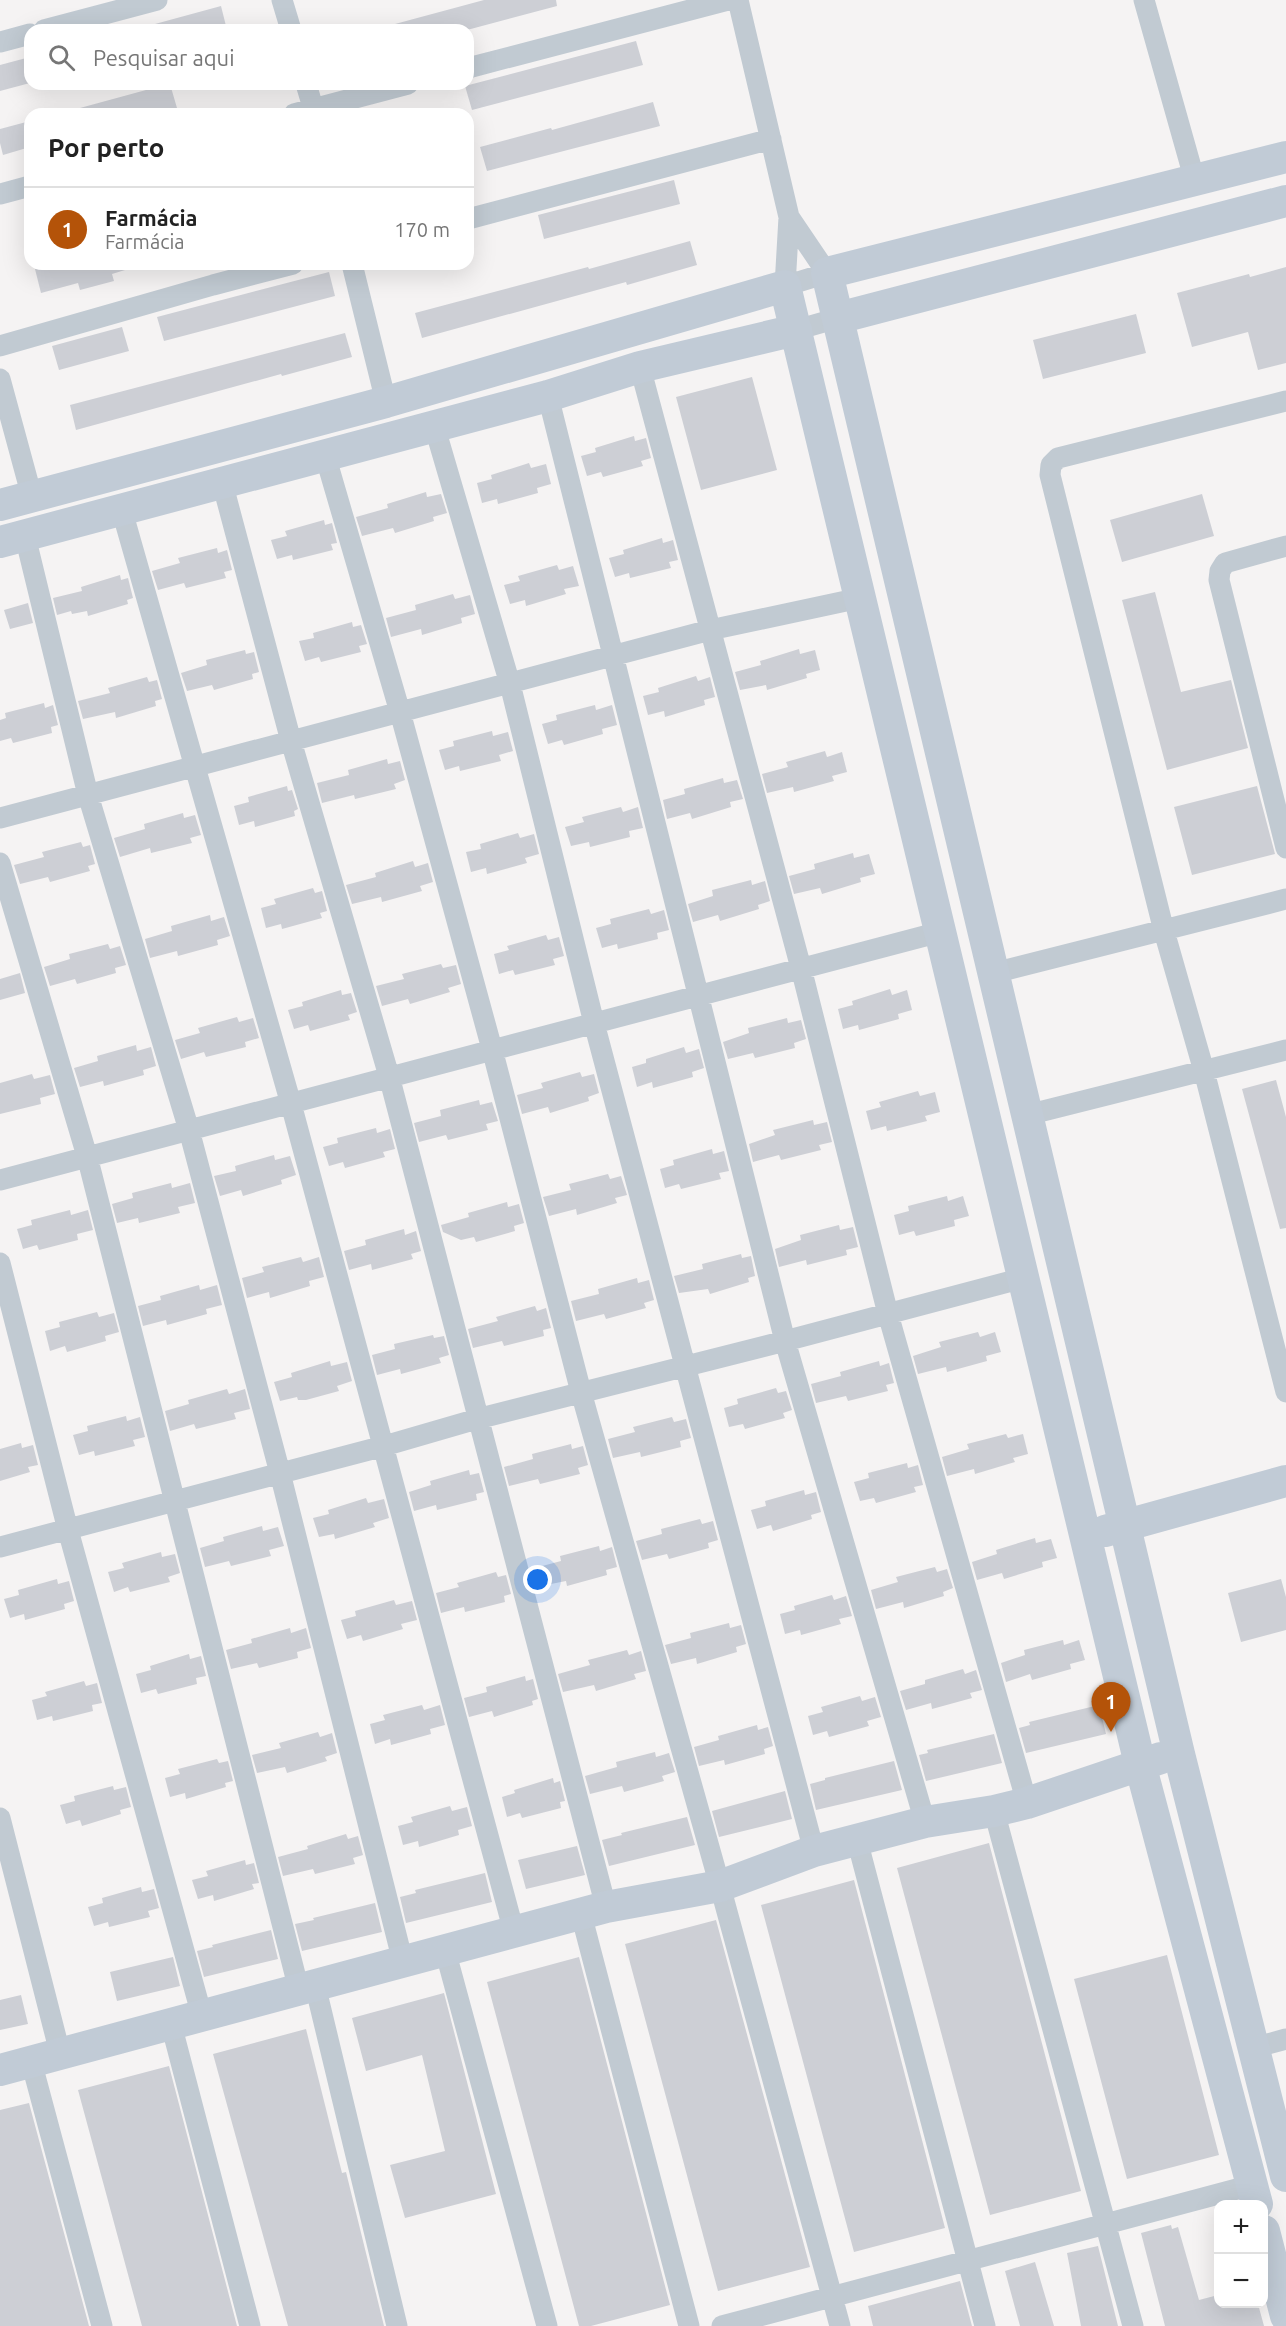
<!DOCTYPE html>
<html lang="pt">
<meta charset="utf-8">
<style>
body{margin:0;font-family:Ubuntu,sans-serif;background:#f6f6f6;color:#222}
.controls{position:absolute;right:18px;bottom:18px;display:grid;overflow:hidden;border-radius:12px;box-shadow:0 6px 24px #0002}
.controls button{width:54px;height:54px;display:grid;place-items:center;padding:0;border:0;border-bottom:2px solid #e0e0e0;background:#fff;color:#222;font:30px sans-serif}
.you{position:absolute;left:538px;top:1580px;width:21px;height:21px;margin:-15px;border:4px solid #fff;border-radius:50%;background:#1a73e8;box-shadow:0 0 0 9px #1a73e833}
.badge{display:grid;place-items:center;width:39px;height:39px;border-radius:50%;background:#b45309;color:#fff;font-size:20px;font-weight:700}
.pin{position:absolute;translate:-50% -50px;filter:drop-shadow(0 2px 3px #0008)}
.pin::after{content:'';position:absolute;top:32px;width:21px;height:18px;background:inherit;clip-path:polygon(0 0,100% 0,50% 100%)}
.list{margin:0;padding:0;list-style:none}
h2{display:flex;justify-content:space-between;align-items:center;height:78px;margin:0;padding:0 24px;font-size:26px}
h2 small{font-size:20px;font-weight:400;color:#767676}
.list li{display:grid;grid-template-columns:39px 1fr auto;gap:18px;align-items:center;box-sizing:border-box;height:84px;padding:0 24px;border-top:2px solid #e0e0e0}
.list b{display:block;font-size:22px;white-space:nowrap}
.list p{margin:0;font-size:20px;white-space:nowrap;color:#767676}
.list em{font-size:20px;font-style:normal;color:#767676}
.icon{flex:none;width:33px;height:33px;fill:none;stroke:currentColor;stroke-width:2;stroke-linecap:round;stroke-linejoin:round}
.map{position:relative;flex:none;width:1286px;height:2326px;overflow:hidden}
.search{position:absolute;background:#fff;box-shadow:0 6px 24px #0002;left:24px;top:24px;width:450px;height:66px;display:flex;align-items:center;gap:15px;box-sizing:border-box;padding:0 21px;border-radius:18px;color:#767676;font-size:22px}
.panel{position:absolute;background:#fff;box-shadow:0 6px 24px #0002;left:24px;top:108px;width:450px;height:162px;border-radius:18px}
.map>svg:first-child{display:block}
.building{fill:#cdcfd5}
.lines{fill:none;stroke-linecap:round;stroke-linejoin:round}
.street{stroke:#c1cad2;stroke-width:21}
.secondary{stroke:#c1cbd6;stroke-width:32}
</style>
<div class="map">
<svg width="1286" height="2326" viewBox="0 0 1286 2326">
<rect width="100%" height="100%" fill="#f5f3f3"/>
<path class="building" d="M484,0H556L557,6L467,30H396L395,24Z
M221,6L227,30H155V24Z
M636,41L643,65L472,110L465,86Z
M30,57V83L0,91V65Z
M168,84H170L177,108L153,114H81L80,108Z
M653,102L660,126L487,171L480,147L551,128L552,130Z
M30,121V147L3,155L0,143V129Z
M674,180L680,204L544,239L538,215Z
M690,241L697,265L627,285L626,282L422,338L415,313L588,267L589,269Z
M53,264H124L125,270L112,274L114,281L80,290L78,283L41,293L35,269Z
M1286,267V363L1258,370L1248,332L1192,347L1177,293L1249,274L1250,277Z
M329,272L335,296L164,341L157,317Z
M1136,314L1146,353L1043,379L1033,340Z
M122,327L129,351L59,370L52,346Z
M345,333L352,357L282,376L281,374L76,430L70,405Z
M752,377L777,470L701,490L676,397Z
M634,436L635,441L646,438L651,458L641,461L643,466L603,477L601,472L587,476L581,456L596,452L595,448Z
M529,463L531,468L546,464L551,484L537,488L538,493L498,504L497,499L482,503L477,483L492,479L491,475Z
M426,492L427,497L441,494L447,513L433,517L434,521L395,533L393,528L362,536L356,517L388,508L387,504Z
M1202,494L1214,536L1122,562L1110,520Z
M324,520L325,525L332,523L337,543L331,544L333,550L293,560L292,555L277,559L271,540L287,536L285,531Z
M662,538L663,543L673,540L678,560L669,562L671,568L630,578L629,573L615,577L609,558L624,554L623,550Z
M217,548L218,553L227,550L232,570L224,572L226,578L186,588L184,583L158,590L152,571L180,563L178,558Z
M557,565L559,570L573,566L579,586L564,589L566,594L526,606L525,600L510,604L504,585L520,581L518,576Z
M120,575L121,580L128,578L133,598L127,600L128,604L88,616L87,611L72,614L71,611L57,615L53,598L82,591L81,587Z
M1155,592L1181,692L1231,680L1248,748L1167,770L1122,600Z
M453,594L455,599L470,595L475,614L461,618L462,623L422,635L421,629L391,637L386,618L416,610L415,605Z
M28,603L33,623L10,629L4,610Z
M352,622L353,627L361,625L367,644L359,646L361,652L321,662L319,657L305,661L299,641L314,638L313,633Z
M799,649L800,654L815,650L820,670L806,674L807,678L767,690L766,685L740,690L735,672L761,665L760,661Z
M245,650L246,654L254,652L259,672L252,674L253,679L214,690L212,685L187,691L181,673L207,665L206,660Z
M696,676L698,681L710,677L715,697L704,700L705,705L665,717L664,711L648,715L643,696L659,692L658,688Z
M147,677L149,682L157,680L162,699L155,701L156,706L116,718L115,712L83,719L78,701L110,693L108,688Z
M44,703L45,708L53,705L58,725L51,727L52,733L13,743L11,738L0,741V720L6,718L5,713Z
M595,705L596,710L612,705L617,725L602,729L603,734L564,745L562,740L548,744L542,724L557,720L556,715Z
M492,731L493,736L508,732L513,751L499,755L501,761L460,771L459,766L445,770L439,750L454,746L453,741Z
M825,751L827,757L842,752L847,772L832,776L834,781L794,792L793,787L767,793L762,774L788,767L786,762Z
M387,759L388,764L400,761L405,780L394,784L396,789L355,799L354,795L322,803L317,783L349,775L348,770Z
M723,778L724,783L737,780L743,799L730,802L731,807L692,819L690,813L667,819L663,800L685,794L684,789Z
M287,786L288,791L292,790L298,809L294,811L295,816L255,827L254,821L239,825L234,806L249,802L248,797Z
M1257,786L1275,854L1192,875L1174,807Z
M621,807L623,812L638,807L643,828L629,831L630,837L590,847L589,842L571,846L565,827L584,822L582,817Z
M183,813L184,818L195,815L201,835L190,838L192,843L151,853L150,848L120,857L114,838L145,829L144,824Z
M518,833L520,838L534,834L539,854L525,858L527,863L487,874L486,868L471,872L466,852L481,849L480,844Z
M81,842L83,847L90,845L95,864L88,866L90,871L50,882L48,877L20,884L14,865L44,857L42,852Z
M853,853L854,858L869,854L875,874L860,878L861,882L822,894L820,888L794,894L789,876L815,869L814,864Z
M413,861L415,867L428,863L433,882L420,886L422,891L382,902L381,897L352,904L346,885L376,877L375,873Z
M751,880L752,885L765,881L770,901L758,905L759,909L720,921L718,915L693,922L688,904L713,896L712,890Z
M313,888L315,893L322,891L327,911L320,913L322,918L282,929L281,924L266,928L261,908L276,904L274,899Z
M649,909L651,914L664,910L669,930L657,933L658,939L618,949L617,944L602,948L596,928L611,924L610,919Z
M210,915L211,921L224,917L230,936L217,940L218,945L178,956L177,951L150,958L145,939L172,931L171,926Z
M546,935L548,940L559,937L564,956L553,959L555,965L515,975L513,970L499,974L494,954L509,950L507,946Z
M108,944L110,949L120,946L126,965L115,968L116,973L77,984L75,979L50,986L44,967L70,959L69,954Z
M441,964L443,968L456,965L461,984L448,988L450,992L410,1004L408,999L382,1006L376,986L404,979L402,974Z
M20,973L25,993L0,1000V979Z
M890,989L892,995L907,990L912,1010L898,1014L899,1019L859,1030L858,1025L843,1029L838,1009L853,1005L852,1001Z
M341,990L342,995L351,993L357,1012L348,1015L350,1020L310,1031L308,1025L294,1029L288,1010L303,1006L302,1002Z
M237,1017L239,1022L253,1018L259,1038L245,1042L246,1047L206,1057L204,1052L181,1059L175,1040L200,1033L198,1028Z
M787,1018L788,1023L801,1020L806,1039L794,1043L795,1048L755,1058L753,1053L728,1059L723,1042L749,1033L748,1028Z
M136,1045L137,1051L151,1047L156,1066L143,1070L144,1075L104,1086L103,1081L80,1087L74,1068L98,1061L97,1056Z
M684,1047L686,1053L699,1049L704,1068L692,1072L693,1077L653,1088L652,1082L637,1087L632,1067L646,1063V1059Z
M580,1072L582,1077L594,1074L599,1093L588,1097L589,1101L550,1113L548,1107L522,1114L517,1095L543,1088L541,1083Z
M32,1074L34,1079L50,1075L55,1094L40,1098L41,1104L0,1114V1083Z
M1276,1080L1286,1117V1228L1280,1229L1242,1089Z
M918,1091L920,1096L935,1092L940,1112L925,1116L927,1121L887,1131L886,1126L871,1130L866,1111L881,1107L879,1102Z
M479,1100L480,1105L492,1102L498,1121L486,1124L488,1130L448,1140L446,1135L419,1142L414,1123L441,1116L440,1110Z
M813,1120L814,1125L827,1122L832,1142L819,1145L821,1150L781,1160L779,1155L753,1162L749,1144L775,1135L773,1130Z
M376,1128L377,1133L390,1129L395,1149L383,1152L385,1157L345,1168L343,1162L329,1166L323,1147L338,1143L337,1138Z
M712,1149L713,1154L724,1151L729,1171L719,1173L721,1179L681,1189L679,1184L665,1188L660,1169L674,1165L673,1160Z
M274,1155L275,1160L290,1156L296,1175L281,1180L282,1184L243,1196L241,1190L220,1196L214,1176L236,1171L235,1166Z
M608,1174L610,1179L621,1176L627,1195L615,1198L617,1203L577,1215L576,1209L549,1216L543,1197L571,1190L569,1184Z
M171,1183L172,1188L190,1183L195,1203L178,1207L180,1213L139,1223L138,1218L117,1223L112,1204L133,1198L132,1193Z
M947,1196L948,1201L963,1196L969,1216L954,1220L955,1226L916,1236L914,1231L899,1235L894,1215L909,1211L908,1206Z
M507,1202L508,1207L519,1204L524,1223L514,1226L515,1231L476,1242L474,1237L461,1240L443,1232L441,1225L469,1217L468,1213Z
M70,1210L71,1215L88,1210L93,1230L77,1234L78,1240L39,1250L37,1245L23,1249L17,1229L32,1225L31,1220Z
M839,1225L840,1230L853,1227L858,1247L846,1250L847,1255L807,1265L806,1260L779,1267L775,1249L801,1240L800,1235Z
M404,1229L405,1235L416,1231L421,1251L411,1254L413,1259L372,1270L371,1264L349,1270L344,1251L366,1245L365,1240Z
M741,1254L742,1258L751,1256L755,1276L748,1278L749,1282L710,1294L708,1289L679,1293L674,1276L703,1269L702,1264Z
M301,1257L303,1262L319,1257L324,1277L309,1281L310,1286L270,1298L269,1292L247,1298L242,1278L264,1272L262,1267Z
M637,1278L638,1283L649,1280L654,1300L644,1303L646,1308L606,1319L604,1314L576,1321L571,1301L599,1294L598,1289Z
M199,1285L200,1290L217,1285L222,1305L206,1309L207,1314L167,1325L166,1320L143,1326L138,1306L161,1300L160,1296Z
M535,1306L537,1311L546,1308L551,1328L543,1330L544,1336L504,1346L502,1341L473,1348L468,1329L498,1321L496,1317Z
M97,1312L99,1317L114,1313L119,1332L105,1336L106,1341L67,1352L65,1346L50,1351L45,1331L60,1327L59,1322Z
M978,1332L980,1337L995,1332L1001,1352L986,1356L987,1361L947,1372L946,1367L918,1374L913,1356L941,1347L939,1342Z
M433,1335L434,1338L444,1336L449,1355L439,1358L441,1363L401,1374L400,1369L377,1375L372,1355L395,1349L394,1344Z
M330,1361L331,1366L347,1362L352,1381L337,1386L339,1391L306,1400H298L297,1397L280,1401L274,1382L292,1377L291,1373Z
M879,1361L880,1366L889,1363L894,1383L886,1385L888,1391L848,1401L846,1396L816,1403L811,1384L841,1376L840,1372Z
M776,1388L778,1393L786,1391L792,1410L783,1413L785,1418L745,1429L743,1424L729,1427L724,1408L738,1404L737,1399Z
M227,1389L229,1394L245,1389L250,1409L234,1413L236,1419L196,1429L194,1424L170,1431L165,1411L189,1404L188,1400Z
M126,1416L127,1421L140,1417L145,1437L133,1440L135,1446L95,1456L94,1451L79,1455L73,1435L88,1431L87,1426Z
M672,1417L674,1422L686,1419L691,1438L680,1441L681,1447L641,1457L640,1452L613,1458L608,1439L635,1432L633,1427Z
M1006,1434L1008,1438L1023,1434L1028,1454L1013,1458L1015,1462L975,1474L974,1469L947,1476L942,1457L969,1449L967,1444Z
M21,1443L22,1448L33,1445L38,1465L28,1467L30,1472L0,1481V1449Z
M571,1444L572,1449L583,1446L588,1465L578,1468L580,1474L540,1484L538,1479L509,1486L504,1467L533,1459L532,1454Z
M907,1463L908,1468L918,1465L923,1485L914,1487L916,1492L876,1503L874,1498L860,1501L854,1482L869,1478L868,1473Z
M469,1470L470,1475L479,1473L484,1492L476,1494L477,1500L437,1510L436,1505L414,1511L409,1492L431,1485L430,1481Z
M804,1490L805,1495L816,1492L821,1512L811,1515L812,1519L773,1531L771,1525L757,1529L751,1510L766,1506L765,1501Z
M366,1498L368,1503L384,1499L389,1518L373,1523L375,1527L335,1539L334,1534L319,1537L313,1518L329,1514L328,1510Z
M700,1519L702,1524L713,1521L718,1540L708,1543L709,1548L669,1559L667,1554L642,1560L636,1541L662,1534L661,1529Z
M262,1526L263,1531L278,1527L284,1546L269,1550L271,1556L231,1566L229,1561L205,1567L200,1548L224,1541L223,1537Z
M1035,1538L1036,1543L1051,1539L1057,1558L1042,1562L1043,1567L1004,1579L1002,1573L977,1580L972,1562L997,1554L996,1550Z
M599,1546L600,1551L612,1547L617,1567L606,1570L607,1575L567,1586L566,1581L536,1587L531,1569L561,1561L560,1556Z
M161,1552L162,1557L175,1554L180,1573L168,1577L170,1582L130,1592L128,1587L114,1592L108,1572L124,1568L122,1563Z
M935,1567L937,1572L947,1569L953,1588L943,1592L944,1596L904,1608L903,1602L876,1609L871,1590L898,1582L896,1577Z
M496,1572L498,1577L506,1575L511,1594L504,1596L505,1602L465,1612L464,1607L441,1613L436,1593L459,1587L457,1583Z
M57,1579L58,1584L69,1581L74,1601L64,1604L65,1609L25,1620L24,1614L10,1618L4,1599L19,1595L18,1590Z
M1281,1579L1286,1597V1630L1241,1642L1228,1593Z
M832,1595L834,1600L846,1596L852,1616L839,1619L841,1624L801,1635L800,1630L785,1634L780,1614L795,1610L794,1606Z
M394,1600L396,1605L412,1601L417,1620L401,1624L403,1629L363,1641L361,1635L347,1639L341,1620L356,1616L355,1611Z
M729,1623L730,1628L741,1625L746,1644L736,1647L737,1652L697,1664L696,1658L671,1664L665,1645L691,1638L690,1633Z
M290,1628L291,1633L306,1628L311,1648L297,1652L298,1658L259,1668L257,1663L231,1669L226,1650L252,1643L251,1639Z
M1063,1640L1064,1645L1079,1640L1085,1660L1070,1664L1071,1669L1032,1680L1030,1674L1006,1682L1001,1663L1025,1655L1024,1650Z
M627,1650L629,1655L641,1651L646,1671L634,1674L636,1679L596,1691L594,1685L563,1692L558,1674L590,1665L588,1660Z
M189,1654L190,1659L201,1656L206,1676L196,1678L197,1684L158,1694L156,1689L141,1693L136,1674L151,1670L150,1666Z
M963,1669L965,1674L976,1670L982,1690L970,1693L972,1698L932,1709L931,1703L906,1710L900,1691L925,1684V1680Z
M525,1676L526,1681L533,1679L538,1699L532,1701L533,1705L494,1717L492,1711L469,1717L464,1698L487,1692L486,1687Z
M84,1681L86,1686L97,1683L102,1703L92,1705L93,1711L53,1721L52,1716L37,1720L32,1700L47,1696L45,1692Z
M860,1696L862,1701L875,1697L881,1717L867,1721L869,1726L829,1737L827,1731L813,1735L808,1716L823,1712L821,1707Z
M422,1705L424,1710L440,1705L445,1725L430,1729L431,1734L391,1745L390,1739L375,1744L370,1724L385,1720L383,1715Z
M1099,1705L1106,1734L1026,1753L1019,1728L1030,1725L1029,1722Z
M757,1725L758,1730L768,1727L773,1746L764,1749L765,1754L725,1765L724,1760L699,1766L694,1747L719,1740L718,1736Z
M318,1732L320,1737L332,1733L337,1753L325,1757L327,1761L287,1773L285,1767L257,1773L252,1755L281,1748L279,1743Z
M994,1734L1002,1763L926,1781L919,1755L928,1753L927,1750Z
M655,1752L656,1757L669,1753L675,1772L662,1776L664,1781L624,1792L622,1786L590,1794L585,1776L617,1767L616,1762Z
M217,1759L219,1763L228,1761L233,1781L225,1783L226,1787L186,1799L185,1793L170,1797L165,1778L180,1774L178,1769Z
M894,1761L902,1790L816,1810L810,1784L825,1780V1778Z
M553,1778L554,1783L560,1781L565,1801L560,1802L561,1808L522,1818L520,1813L507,1817L502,1797L515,1793L514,1790Z
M113,1786L114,1790L126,1787L131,1807L120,1810L121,1814L82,1826L80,1820L66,1824L60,1805L75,1801L74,1796Z
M785,1791L792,1819L719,1837L712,1811Z
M450,1806L452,1811L467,1807L472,1826L458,1830L459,1835L419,1847L418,1841L403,1845L398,1826L413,1822L411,1817Z
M687,1817L695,1845L609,1866L602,1840L622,1835L621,1833Z
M346,1834L348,1839L358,1836L363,1855L353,1858L355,1864L315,1874L313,1869L283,1876L278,1857L308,1849L307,1846Z
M989,1843L1081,2191L990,2215L897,1868Z
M577,1846L585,1875L526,1889L518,1860Z
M245,1860L246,1865L254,1863L259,1883L252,1884L254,1889L214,1901L213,1895L198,1899L192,1880L208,1876L206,1871Z
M485,1873L492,1902L406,1923L400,1897L416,1893L415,1890Z
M854,1880L945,2228L854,2252L761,1905Z
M141,1887L142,1892L154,1889L159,1908L148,1911L150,1917L109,1927L108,1922L94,1926L88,1907L103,1903L102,1898Z
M375,1903L382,1932L302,1951L295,1924L314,1920L313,1918Z
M716,1920L810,2267L718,2291L625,1944Z
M271,1930L278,1959L204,1977L197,1951L213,1947L212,1945Z
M1167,1955L1219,2155L1127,2179L1074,1979Z
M173,1957L180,1986L117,2001L110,1972Z
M579,1957L670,2305L591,2326H579L487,1982Z
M444,1993L496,2194L405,2218L390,2165L445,2151L422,2055L366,2071L352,2018Z
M21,1995L28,2024L0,2030V2000Z
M306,2029L342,2173L346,2172L384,2326H288L213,2054Z
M169,2066L237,2326H142L78,2090Z
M29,2103L89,2326H0V2110Z
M1171,2225L1172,2229L1178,2227L1199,2300L1218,2295V2304H1258L1264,2326H1165L1141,2233Z
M1098,2246L1118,2326H1081L1067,2253Z
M1035,2262L1054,2326H1020L1005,2271Z
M960,2281L972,2326H873L868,2306Z"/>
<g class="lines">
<path class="street" d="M282,0L291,30
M738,0L789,217L785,286L827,273L789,217
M1144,0L1195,181
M44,30L157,0
M0,42L30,34
M468,68L728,0
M306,84L315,114
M294,114L408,84
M0,194L30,186
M468,219L771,139
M352,264L386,402
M796,330L838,318
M0,346L213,285L293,264
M640,367L801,968L888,1314L1027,1803
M0,379L32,497
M548,396L785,1341L925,1822
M1286,401L1058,458L1051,465L1050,475L1164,931L1204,1071L1286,1392
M434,425L510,684L594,1023L814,1851
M325,455L400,712L492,1049L581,1392L720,1886L840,2326
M222,482L291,741L389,1076L606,1907
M122,511L291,1104L514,1932
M25,536L88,795L189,1130L280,1473L403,1962
M1286,546L1225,563L1220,571L1219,580L1286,848
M0,818L710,630L860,598
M0,863L87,1156L299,1990
M994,973L1286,899
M1027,1115L1286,1050
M0,1180L940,932
M0,1263L68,1530L202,2016
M0,1547L384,1446L477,1419L785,1341L1023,1278
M994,1811L1133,2326
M0,1818L60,2053
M857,1840L985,2326
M581,1914L689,2326
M445,1950L547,2326
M315,1985L397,2326
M171,2024L250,2326
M1253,2048L1286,2039
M31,2061L102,2326
M722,2326L1252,2185"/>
<path class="secondary" d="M1286,157L827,273L1179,1754L1286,2176
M838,318L1286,201
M0,505L386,402L785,286L1140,1764L1257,2204
M0,542L548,396L640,367L796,330
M1105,1531L1286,1481
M0,2070L606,1907L720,1886L814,1851L925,1822L994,1811L1027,1803L1161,1758
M1264,2231L1286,2316"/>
</g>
</svg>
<div class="controls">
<button>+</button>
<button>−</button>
</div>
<div class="you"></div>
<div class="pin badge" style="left:1111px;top:1732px">1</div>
<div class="search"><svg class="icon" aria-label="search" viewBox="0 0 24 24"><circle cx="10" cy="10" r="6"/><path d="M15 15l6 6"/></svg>Pesquisar aqui</div>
<section class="panel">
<h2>Por perto<small></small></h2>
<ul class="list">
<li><span class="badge">1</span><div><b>Farmácia</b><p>Farmácia</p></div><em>170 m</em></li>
</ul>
</section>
</div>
